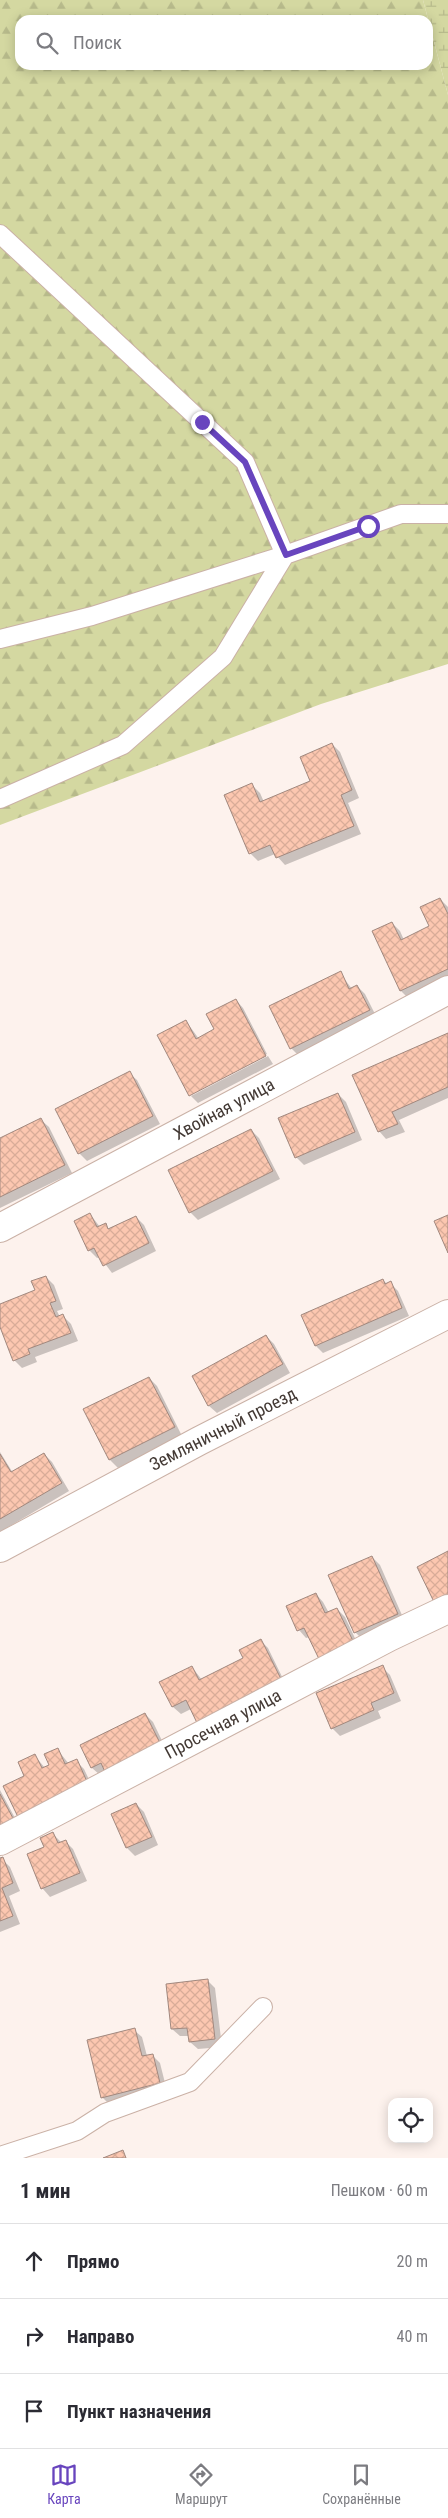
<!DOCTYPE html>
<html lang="ru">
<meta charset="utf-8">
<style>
body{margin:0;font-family:"Roboto Condensed",sans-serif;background:#f2f2f3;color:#2b2b33}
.controls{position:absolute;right:15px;bottom:15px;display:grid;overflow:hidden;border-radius:10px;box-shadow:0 2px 12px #0003}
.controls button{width:45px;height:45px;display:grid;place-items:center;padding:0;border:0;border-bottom:1px solid #e1e1e2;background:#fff;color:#2b2b33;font:25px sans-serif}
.stop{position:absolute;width:15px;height:15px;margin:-11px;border:4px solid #6845be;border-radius:50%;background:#fff}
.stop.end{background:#6845be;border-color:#fff;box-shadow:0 1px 5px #0008}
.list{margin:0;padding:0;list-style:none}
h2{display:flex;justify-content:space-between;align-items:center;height:65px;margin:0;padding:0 20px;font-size:21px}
h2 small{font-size:16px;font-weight:400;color:#7c7c81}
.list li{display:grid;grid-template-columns:32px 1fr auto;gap:15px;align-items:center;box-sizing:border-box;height:75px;padding:0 20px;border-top:1px solid #e1e1e2}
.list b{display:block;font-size:19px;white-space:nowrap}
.list em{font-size:16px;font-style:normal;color:#7c7c81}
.icon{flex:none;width:28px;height:28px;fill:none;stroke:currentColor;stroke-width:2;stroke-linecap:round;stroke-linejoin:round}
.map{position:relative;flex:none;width:448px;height:2158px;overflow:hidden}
.search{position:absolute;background:#fff;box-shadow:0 2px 12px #0003;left:15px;right:15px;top:15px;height:55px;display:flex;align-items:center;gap:12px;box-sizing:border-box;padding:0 18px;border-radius:15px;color:#7c7c81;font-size:19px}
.sheet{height:290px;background:#fff}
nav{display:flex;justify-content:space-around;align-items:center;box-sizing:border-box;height:70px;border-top:1px solid #e1e1e2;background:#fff;font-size:14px;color:#7c7c81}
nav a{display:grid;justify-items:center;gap:2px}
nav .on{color:#6845be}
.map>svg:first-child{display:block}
.forest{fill:url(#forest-firs);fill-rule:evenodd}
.wetland{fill:url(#wetland-marsh)}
.shadow{fill:#0003}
.building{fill:url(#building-cross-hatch);stroke:#a1887e}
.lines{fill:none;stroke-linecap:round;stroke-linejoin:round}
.lane-casing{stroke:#cab1a6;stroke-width:20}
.street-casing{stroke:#cab1a6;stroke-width:30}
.lane{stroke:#fff;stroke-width:18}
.street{stroke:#fff;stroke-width:28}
.route{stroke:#6845be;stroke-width:6}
.labels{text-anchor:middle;stroke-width:4;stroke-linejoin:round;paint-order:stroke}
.street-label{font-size:18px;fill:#433934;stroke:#fff}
</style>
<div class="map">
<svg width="448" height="2158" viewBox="0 0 448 2158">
<defs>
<pattern id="forest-firs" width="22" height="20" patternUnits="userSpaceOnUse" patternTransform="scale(1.25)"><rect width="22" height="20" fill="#d4d8a1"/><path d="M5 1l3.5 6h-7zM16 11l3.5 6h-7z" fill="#b7ba8b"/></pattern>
<pattern id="wetland-marsh" width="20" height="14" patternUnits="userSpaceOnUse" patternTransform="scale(1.25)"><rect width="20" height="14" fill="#d4d8a1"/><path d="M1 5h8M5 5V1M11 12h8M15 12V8" fill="none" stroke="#b7ba8b"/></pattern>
<pattern id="building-cross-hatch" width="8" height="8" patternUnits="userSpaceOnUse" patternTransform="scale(1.25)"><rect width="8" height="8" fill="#fcc7b0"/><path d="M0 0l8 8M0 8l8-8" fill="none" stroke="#d9ac98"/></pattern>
</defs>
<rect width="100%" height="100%" fill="#fdf2ed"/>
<path class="forest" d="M0,0H423L448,95V664L321,704L0,825ZM20,20H428V65H20Z"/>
<path class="wetland" d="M423,0H448V95Z"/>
<path class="shadow" d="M332,744L340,752L359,798L348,803L361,834L285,865L275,854L258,861L250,853L252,785L260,793L264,802L312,782Z
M440,899L448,907V980L409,999L401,991L374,931L392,923L400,931L404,940L431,927Z
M340,973L352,989L357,986L365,994L377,1018L299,1056L291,1048Z
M236,1000L243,1008L267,1054L191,1094V1096L186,1021L199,1039L216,1030Z
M448,1034V1098L399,1120L405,1132L386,1139L379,1131L354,1076Z
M268,1056L273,1064L198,1103L191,1096Z
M129,1073L137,1080L160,1124L87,1161L79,1153Z
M338,1094L346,1102L362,1140L304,1165L296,1157Z
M41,1120L49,1127L72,1173L0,1208V1140Z
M251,1130L259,1138L280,1179L198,1220L190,1212Z
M90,1214L100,1227L105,1225L110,1230L136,1217L144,1225L156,1251L112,1273L100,1257L97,1258L89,1250L75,1221Z
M46,1277L54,1285L63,1309L57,1311L60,1317L63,1316L71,1324L78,1341L35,1357L37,1362L22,1368L14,1360L0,1324V1305L37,1291Z
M383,1280L387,1284L390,1283L398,1291L409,1316L323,1353L316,1346Z
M266,1336L274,1344L290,1373L217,1413L209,1406L193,1377Z
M149,1378L157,1386L182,1436L118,1468L110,1460L85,1410Z
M0,1452L13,1473L44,1454L52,1462L69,1491L0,1532Z
M372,1557L380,1565L405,1622L363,1640L355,1632L330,1576Z
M316,1594L323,1602L329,1613L337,1609L345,1617L361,1651L310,1637L306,1638L299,1630L287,1607Z
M260,1640L268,1648L289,1691L191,1709L181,1714L173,1707L192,1667L202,1680L245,1659Z
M382,1667L390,1675L401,1701L378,1711L381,1718L340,1736L332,1728Z
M145,1714L153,1722L168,1753L100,1775L92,1768L81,1745Z
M57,1749L69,1764L76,1761L84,1769L95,1792L26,1776L35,1756L45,1768L51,1765Z
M0,1790L22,1831L0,1843Z
M136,1804L144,1812L158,1845L135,1856L127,1848L112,1815Z
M53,1834L62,1843L65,1841L73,1849L87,1881L50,1897L43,1889L28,1855L46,1848Z
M2,1859L10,1867L20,1891L9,1896L20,1924L0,1932V1860Z
M207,1980L215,1988L222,2047L198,2049L190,2042L189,2036H180L172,2029Z
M134,2030L142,2037L147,2056L152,2055L160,2063L167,2091L110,2105L102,2097Z"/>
<path class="building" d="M332,743L352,790L341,795L354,826L276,858L270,845L249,854L224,795L252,783L260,802L310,781L300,757Z
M440,898L448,914V969L400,991L372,931L392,922L401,940L429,926L420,907Z
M341,971L349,989L357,985L370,1010L290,1049L269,1006Z
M236,999L266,1056L189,1096L157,1035L186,1020L196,1039L214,1029L206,1014Z
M448,1033V1087L392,1112L398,1124L378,1132L352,1075Z
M130,1071L153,1116L78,1154L55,1109Z
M338,1093L355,1132L295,1158L278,1118Z
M41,1118L65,1165L0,1197V1138Z
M251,1129L273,1171L189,1213L168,1170Z
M90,1213L97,1227L106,1223L108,1229L136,1216L149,1243L103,1266L94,1248L88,1251L74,1221Z
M448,1215V1253L434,1221Z
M46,1276L56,1301L50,1303L56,1317L63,1314L71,1333L28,1349L30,1354L13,1361L0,1327V1304L35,1290L31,1281Z
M383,1279L385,1284L391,1281L402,1308L315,1346L301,1315Z
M266,1335L283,1364L208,1406L192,1376Z
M149,1377L175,1427L109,1460L83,1409Z
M44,1453L62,1483L0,1519V1454L11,1472Z
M448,1551V1597L435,1604L417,1567Z
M372,1556L398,1614L354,1633L328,1575Z
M316,1593L325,1613L337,1608L354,1643L319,1659L304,1628L297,1631L286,1606Z
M261,1639L283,1683L198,1725L186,1700L172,1707L159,1682L192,1666L199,1680L243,1658L239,1650Z
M383,1665L394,1693L371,1703L374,1710L331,1729L316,1693Z
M145,1713L161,1745L105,1772L101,1763L91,1768L80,1745Z
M58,1748L65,1764L77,1759L88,1784L18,1817L3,1786L24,1776L18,1762L35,1754L42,1768L49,1765L44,1754Z
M0,1794L15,1822L0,1831Z
M136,1803L152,1837L126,1848L111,1814Z
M53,1832L58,1843L66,1840L80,1873L41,1889L27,1854L44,1847L40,1838Z
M3,1857L13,1883L2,1888L13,1916L0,1921V1858Z
M208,1979L215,2039L189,2042L187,2028L171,2029L166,1984Z
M135,2028L142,2056L153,2054L160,2083L101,2098L87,2040Z
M123,2150L126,2158H103Z"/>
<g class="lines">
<g class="lane-casing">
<path id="lane" d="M0,234L245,462L285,555L223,657L123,745L0,799
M0,639L92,616L285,555L401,514H448
M0,2156L77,2131L105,2113L190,2082L263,2007"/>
</g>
<g class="street-casing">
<path id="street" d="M0,1228L448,990
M0,1548L199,1441L448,1314
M0,1841L389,1637L448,1609"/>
</g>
<use href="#lane" class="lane"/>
<use href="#street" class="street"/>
</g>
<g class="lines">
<path class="route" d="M202,422L245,462L286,555L368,526"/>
</g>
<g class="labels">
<g class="street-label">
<text transform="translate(224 1109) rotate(-28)" y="6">Хвойная улица</text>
<text transform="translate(223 1429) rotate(-27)" y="6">Земляничный проезд</text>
<text transform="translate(223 1724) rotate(-28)" y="6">Просечная улица</text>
</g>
</g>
</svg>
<div class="controls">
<button><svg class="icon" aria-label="locate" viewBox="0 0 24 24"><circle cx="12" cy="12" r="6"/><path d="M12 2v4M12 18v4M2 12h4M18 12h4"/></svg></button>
</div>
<div class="stop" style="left:368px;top:526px"></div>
<div class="stop end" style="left:202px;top:422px"></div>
<div class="search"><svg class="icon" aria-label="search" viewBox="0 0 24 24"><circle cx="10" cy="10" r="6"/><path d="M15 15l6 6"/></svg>Поиск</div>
</div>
<section class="sheet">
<h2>1 мин<small>Пешком · 60 m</small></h2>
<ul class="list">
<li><svg class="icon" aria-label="ahead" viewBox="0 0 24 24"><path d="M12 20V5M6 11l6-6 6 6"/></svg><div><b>Прямо</b></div><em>20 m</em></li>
<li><svg class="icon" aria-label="right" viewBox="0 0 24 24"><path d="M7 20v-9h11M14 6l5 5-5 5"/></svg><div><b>Направо</b></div><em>40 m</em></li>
<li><svg class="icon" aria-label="arrive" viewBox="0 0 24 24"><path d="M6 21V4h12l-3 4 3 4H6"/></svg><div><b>Пункт назначения</b></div></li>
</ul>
</section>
<nav>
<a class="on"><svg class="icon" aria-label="map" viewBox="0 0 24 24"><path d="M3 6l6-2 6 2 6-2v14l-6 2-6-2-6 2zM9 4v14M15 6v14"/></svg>Карта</a>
<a><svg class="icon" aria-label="directions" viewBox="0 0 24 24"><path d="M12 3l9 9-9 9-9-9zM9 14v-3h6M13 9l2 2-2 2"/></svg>Маршрут</a>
<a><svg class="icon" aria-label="saved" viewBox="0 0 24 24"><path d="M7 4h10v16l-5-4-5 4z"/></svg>Сохранённые</a>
</nav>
